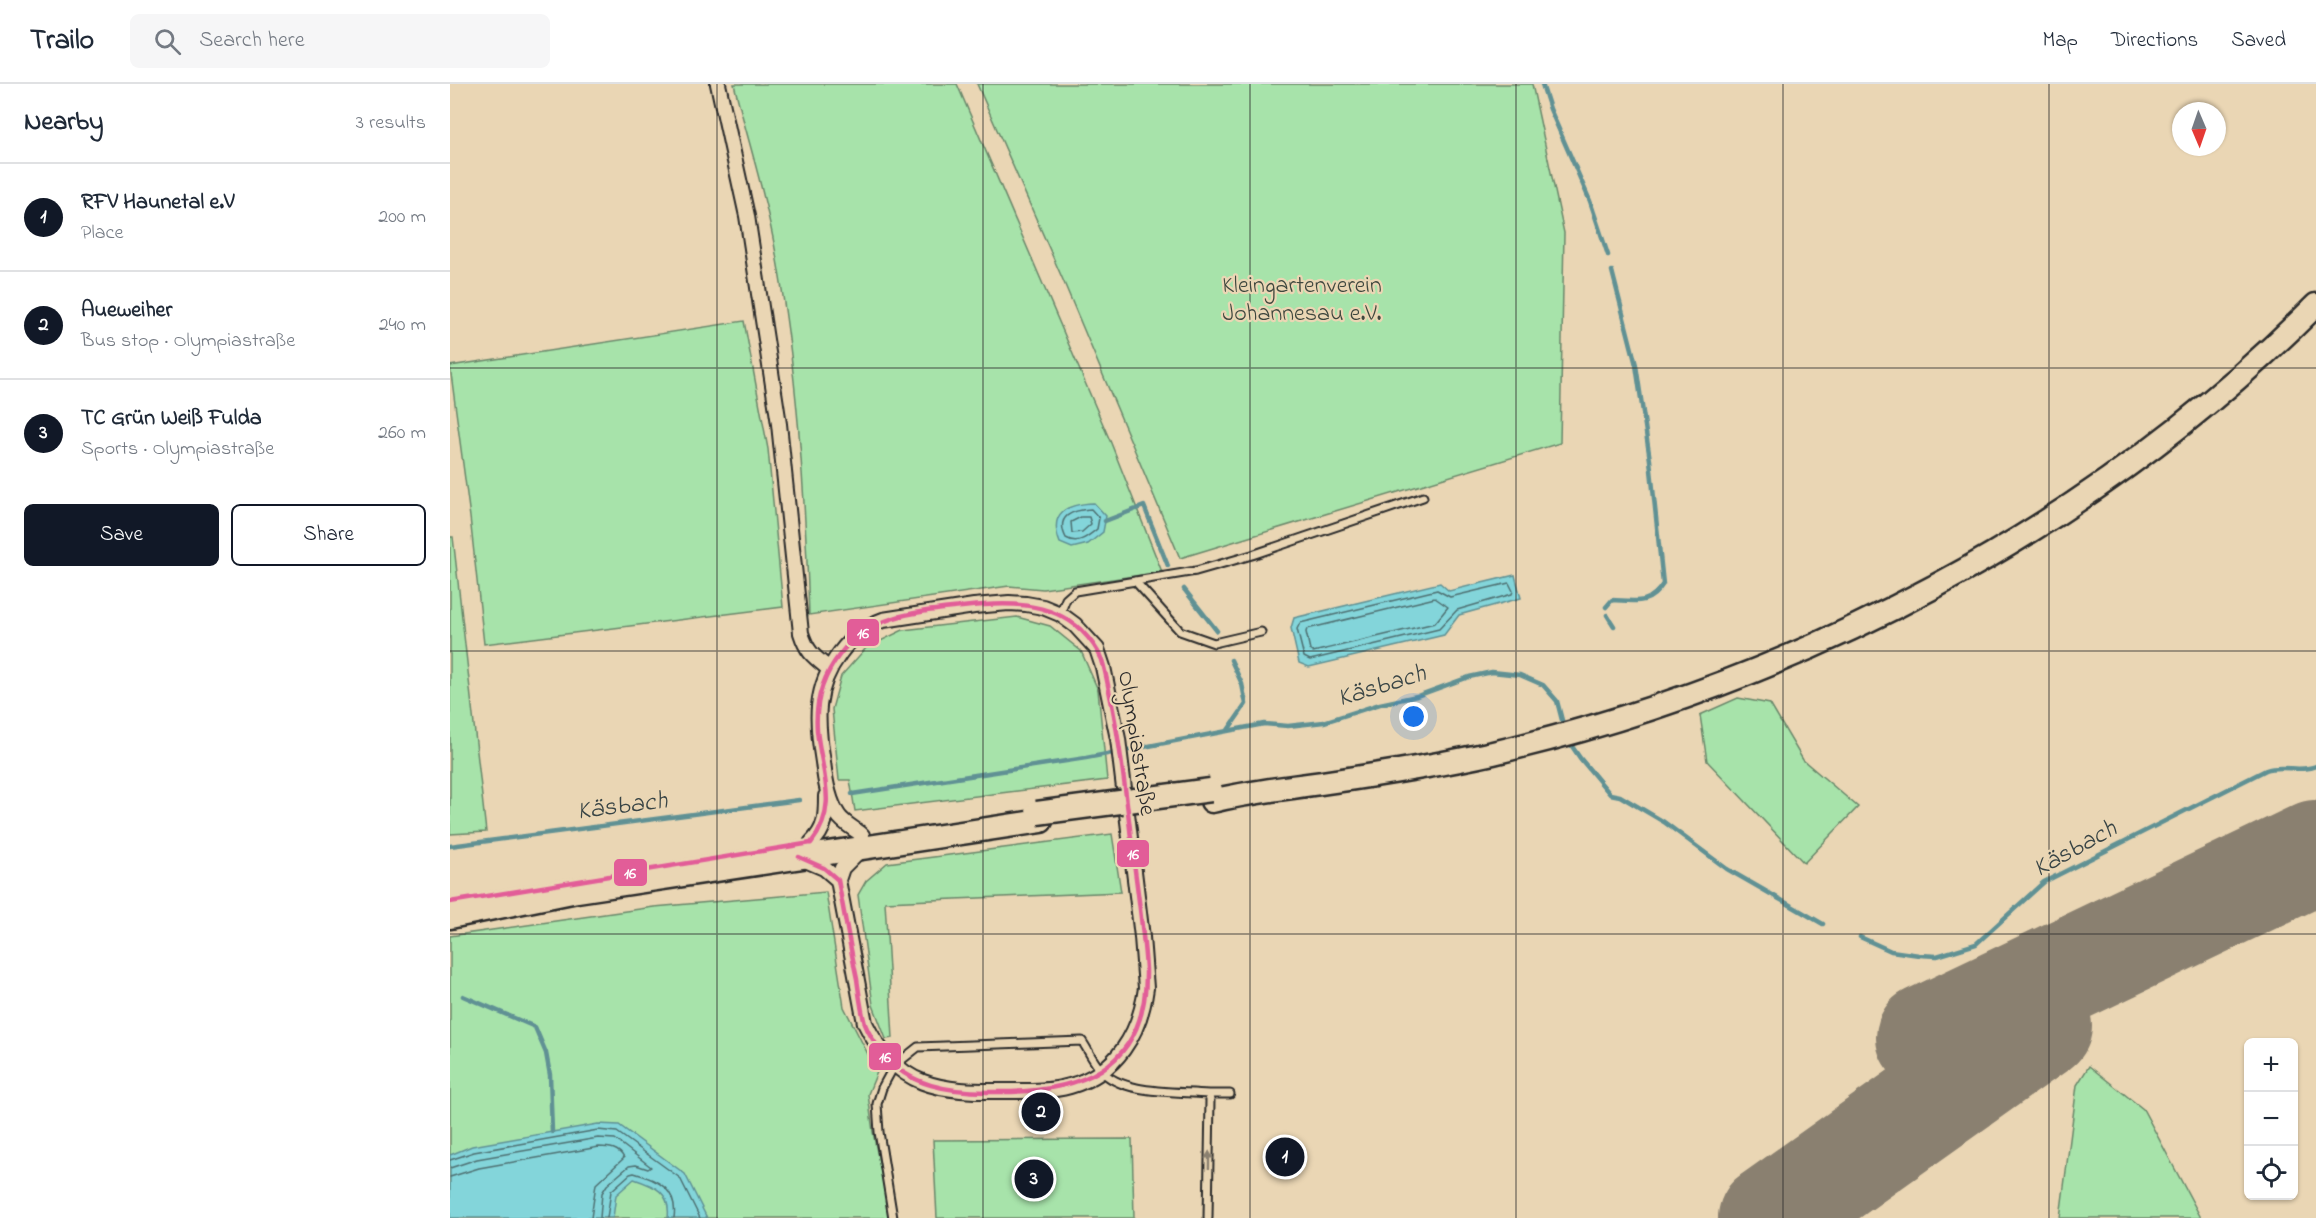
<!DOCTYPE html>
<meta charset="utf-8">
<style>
body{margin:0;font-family:"Indie Flower",sans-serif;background:#f6f6f7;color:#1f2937}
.controls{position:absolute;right:18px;bottom:18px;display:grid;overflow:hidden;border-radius:9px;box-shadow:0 2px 4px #0004}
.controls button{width:54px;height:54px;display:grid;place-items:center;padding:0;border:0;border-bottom:2px solid #e0e1e3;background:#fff;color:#1f2937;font:30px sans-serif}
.compass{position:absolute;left:1722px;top:18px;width:54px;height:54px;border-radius:50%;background:#fff;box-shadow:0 2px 4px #0004;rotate:178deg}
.you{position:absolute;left:964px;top:633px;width:21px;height:21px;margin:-15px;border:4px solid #fff;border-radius:50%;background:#1a73e8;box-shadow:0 0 0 9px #1a73e833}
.badge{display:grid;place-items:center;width:39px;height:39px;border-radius:50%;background:#111827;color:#fff;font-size:20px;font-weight:700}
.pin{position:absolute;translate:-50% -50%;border:3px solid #fff;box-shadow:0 2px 6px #0006}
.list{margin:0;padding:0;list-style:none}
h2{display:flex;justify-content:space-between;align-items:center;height:78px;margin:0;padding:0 24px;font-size:26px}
h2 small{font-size:20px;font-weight:400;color:#747a83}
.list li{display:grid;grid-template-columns:39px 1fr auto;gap:18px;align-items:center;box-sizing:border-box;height:108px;padding:0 24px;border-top:2px solid #e0e1e3}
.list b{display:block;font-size:22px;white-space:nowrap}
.list p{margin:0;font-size:20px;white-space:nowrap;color:#747a83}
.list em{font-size:20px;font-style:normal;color:#747a83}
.actions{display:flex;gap:12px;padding:18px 24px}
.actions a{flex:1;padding:14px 0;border:2px solid #111827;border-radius:9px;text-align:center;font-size:21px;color:#111827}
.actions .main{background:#111827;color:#fff}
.icon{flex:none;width:33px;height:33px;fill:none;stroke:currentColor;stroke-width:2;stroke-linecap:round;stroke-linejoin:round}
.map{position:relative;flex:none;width:1866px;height:1134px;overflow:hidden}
header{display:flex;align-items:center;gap:36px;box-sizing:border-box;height:84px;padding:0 30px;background:#fff;border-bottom:2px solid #e0e1e3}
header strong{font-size:28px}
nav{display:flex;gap:33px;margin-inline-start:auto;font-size:21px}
.search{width:420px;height:54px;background:#f6f6f7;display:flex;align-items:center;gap:15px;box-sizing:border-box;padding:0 21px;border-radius:9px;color:#747a83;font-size:22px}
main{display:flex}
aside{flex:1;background:#fff}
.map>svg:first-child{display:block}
.green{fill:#a7e3aa;stroke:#69876a;stroke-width:1.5}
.water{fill:#83d5da;stroke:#609194;stroke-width:1.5}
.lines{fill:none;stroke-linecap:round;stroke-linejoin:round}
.shore{stroke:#4e6f71;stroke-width:1.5}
.stream{stroke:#609194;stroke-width:4.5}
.runway{stroke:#8a8070;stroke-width:104}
.lane-casing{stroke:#2b2b2b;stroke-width:11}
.street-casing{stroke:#2b2b2b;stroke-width:18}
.primary-casing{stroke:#2b2b2b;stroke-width:27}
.lane{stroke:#ead6b4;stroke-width:7}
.street{stroke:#ead6b4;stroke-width:14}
.primary{stroke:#ead6b4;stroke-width:22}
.primary-bridge-casing{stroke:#2b2b2b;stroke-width:27;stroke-linecap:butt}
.primary-bridge{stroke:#ead6b4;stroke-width:22}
.bus-1-casing{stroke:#ead6b4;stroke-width:9}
.bus-1{stroke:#e25d98;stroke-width:4.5}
.oneway{fill:#8a8070}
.grid{fill:none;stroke:#2b2b2b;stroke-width:1.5;stroke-opacity:0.55}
.labels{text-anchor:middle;stroke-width:4.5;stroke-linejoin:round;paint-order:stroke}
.park-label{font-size:24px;fill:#3e473e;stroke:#ead6b4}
.street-label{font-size:24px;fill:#2b2b2b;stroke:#ead6b4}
.water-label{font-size:26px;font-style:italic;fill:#384445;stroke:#ead6b4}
.line-badge{stroke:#ead6b4;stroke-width:2}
.badge-label{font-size:16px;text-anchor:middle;font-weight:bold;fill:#fff}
</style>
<header>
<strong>Trailo</strong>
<div class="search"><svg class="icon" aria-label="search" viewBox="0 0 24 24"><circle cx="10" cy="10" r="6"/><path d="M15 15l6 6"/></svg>Search here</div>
<nav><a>Map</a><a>Directions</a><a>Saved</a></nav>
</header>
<main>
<aside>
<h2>Nearby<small>3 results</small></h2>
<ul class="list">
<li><span class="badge">1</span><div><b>RFV Haunetal e.V</b><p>Place</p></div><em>200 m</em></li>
<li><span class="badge">2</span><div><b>Aueweiher</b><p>Bus stop · Olympiastraße</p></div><em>240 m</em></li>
<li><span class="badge">3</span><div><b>TC Grün Weiß Fulda</b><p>Sports · Olympiastraße</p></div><em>260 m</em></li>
</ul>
<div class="actions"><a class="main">Save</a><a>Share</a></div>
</aside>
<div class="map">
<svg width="1866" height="1134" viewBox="0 0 1866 1134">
<rect width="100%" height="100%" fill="#ead6b4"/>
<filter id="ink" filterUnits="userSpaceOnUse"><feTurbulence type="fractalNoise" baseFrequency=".0167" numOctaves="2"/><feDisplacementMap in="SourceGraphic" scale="12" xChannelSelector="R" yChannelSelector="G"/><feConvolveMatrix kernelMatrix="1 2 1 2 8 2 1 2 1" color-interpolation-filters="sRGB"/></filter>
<g filter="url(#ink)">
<path class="green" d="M284,0H507L661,359L712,488L593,505L559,502L359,531C355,407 347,282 324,159C314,106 297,53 284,0Z
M527,0H1082L1114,149L1110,359L730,474L613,196Z
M294,237L318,365L333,523L34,560L20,433L0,282Z
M0,453H3L36,748L0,750Z
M567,533L600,542L631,567L648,606L657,696L405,727L400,696H389L382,625L391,592L416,564L453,546Z
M1288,614L1320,620L1353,676L1408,723L1354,779L1257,677L1250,631Z
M662,750L671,808L435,818L443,954L436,955L423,921L408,811L416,797L437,779Z
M376,808L394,923L427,988L418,1010L423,1048L440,1134H0V852L204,823Z
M1639,982L1693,1025L1751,1134H1610L1627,1001Z
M682,1055L684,1134H487L483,1056Z"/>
<path class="water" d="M644,419L656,432L653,448L638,460L622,464L610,459C598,428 617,420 644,419Z
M1065,491L1071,514L1009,531L994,551L859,583L849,579L841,544L844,534L990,499L999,507Z
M148,1040L169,1041L235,1090L257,1134H218C221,1108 205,1102 184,1095L166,1111L163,1134H0V1071L22,1062Z"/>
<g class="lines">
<path class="shore" d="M641,425L649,434L647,445C637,453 628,461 616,454C605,432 622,426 641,425Z
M631,433H639L641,440L632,448L622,449L621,438Z
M1059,499L1063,507L1062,510L1007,526L989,545L860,576L854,573L847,545L850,539L987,506L1000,513Z
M985,514L998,523L985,539L863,568L860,566L856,548L857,545Z
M0,1076L24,1068L148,1046L167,1048L230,1094L250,1134
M0,1084L27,1075L148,1054L165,1055L201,1083L198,1085L186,1081L179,1082L157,1101L152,1109L150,1134
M0,1093L29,1084L149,1063C159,1063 169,1064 174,1074L146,1100L141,1134
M157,1134L161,1107L180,1090L184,1089C209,1096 228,1106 224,1134"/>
<path class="stream" d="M1092,0L1100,25L1140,117L1158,171
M655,437L694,422L718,482
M734,505L767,547
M1156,523L1162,516C1185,517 1199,522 1213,500L1200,376L1186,281L1162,187
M1157,531L1164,542
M778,646L796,620L792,600L781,576
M1117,655L1130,674L1160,710L1170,712L1214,738L1277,785L1373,840
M402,710L636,674L814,640L838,642L874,638L930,620L967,612L1019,593L1042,588L1070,591L1093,601L1107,617L1114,644
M0,762L349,716
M1410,853L1441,867L1469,871L1487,872L1526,860L1594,798L1816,686C1832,680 1850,689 1866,682
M13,912L85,943L96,969L100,991L102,1048"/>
<path class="runway" d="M1478,953L1866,768
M1320,1134L1590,942"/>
<g class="lane-casing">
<path id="lane" d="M685,497L730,547L764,559L811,548
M610,530L616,515L625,507L746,487L802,471L973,413
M758,1010H780
M443,1134L429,1048L427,1020L432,1004L444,982L468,963L632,957C638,966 643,977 650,985C671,1011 726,1007 758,1010L760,1016L758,1134"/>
</g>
<g class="street-casing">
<path id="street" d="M268,0L297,132L329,340L351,549C357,568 363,572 378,584
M361,759C376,745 376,732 376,712
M411,765L392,784L388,796L415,939C446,1004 490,1008 556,1007C577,1007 599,1008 620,1002C667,989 690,949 696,904L692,853L668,655L653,583L647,565L625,541L610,530L593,523L576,520L559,519L524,522L433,536C416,542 401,554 390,569C364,604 366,636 373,678C375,696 378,716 388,731C393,739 405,745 412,751
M353,775L374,784L388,796"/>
</g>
<g class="primary-casing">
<path id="primary" d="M762,717C801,707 839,704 878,698C933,690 989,681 1043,669C1350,597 1642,445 1866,221
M0,833L127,807L591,737"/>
</g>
<use href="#lane" class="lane"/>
<use href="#street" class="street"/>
<use href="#primary" class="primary"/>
<g class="primary-bridge-casing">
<path id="primary-bridge" d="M587,729L761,706"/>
</g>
<use href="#primary-bridge" class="primary-bridge"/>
<g class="bus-1-casing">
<path id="bus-1" d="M349,773L374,784L388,796C394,829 400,862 407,895C409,909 411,926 415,940C419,951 427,962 434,971C459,1002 500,1008 538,1008C627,1010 698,988 696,885C693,838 685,792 680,745C675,702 670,658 661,616C658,602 656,589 652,576C647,564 640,555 631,546C599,516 553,518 512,523C466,528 419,531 390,570C373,592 365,619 367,646C371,688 390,722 361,759
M0,818L361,759"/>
</g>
<use href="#bus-1" class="bus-1"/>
</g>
<defs><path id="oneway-solid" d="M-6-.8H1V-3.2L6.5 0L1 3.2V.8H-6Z" transform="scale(1.5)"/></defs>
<use class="oneway" href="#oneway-solid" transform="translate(759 1076) rotate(-89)"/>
</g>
<path class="grid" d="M267,0V1134M533,0V1134M800,0V1134M1066,0V1134M1333,0V1134M1599,0V1134M0,284H1866M0,567H1866M0,850H1866"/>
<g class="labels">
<g class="park-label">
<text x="852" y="208">Kleingartenverein<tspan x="852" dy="28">Johannesau e.V.</tspan></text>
</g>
<g class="street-label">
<text transform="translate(688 659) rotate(81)" y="8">Olympiastraße</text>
</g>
<g class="water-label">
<text transform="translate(931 600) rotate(-17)" y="9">Käsbach</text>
<text transform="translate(172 720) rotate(-7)" y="9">Käsbach</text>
<text transform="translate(1624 763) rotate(-29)" y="9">Käsbach</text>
</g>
</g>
<g class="line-badge">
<rect x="396" y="534" width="34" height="29" rx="6" fill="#e25d98"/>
<rect x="666" y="755" width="34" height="29" rx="6" fill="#e25d98"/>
<rect x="163" y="774" width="35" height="29" rx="6" fill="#e25d98"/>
<rect x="418" y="958" width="34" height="29" rx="6" fill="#e25d98"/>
</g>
<g class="badge-label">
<text x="413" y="554">16</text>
<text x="683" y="775">16</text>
<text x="180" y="794">16</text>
<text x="435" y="978">16</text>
</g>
</svg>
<div class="controls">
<button>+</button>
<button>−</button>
<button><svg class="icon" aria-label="locate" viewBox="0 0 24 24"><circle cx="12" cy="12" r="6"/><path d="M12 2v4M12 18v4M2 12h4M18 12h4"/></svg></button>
</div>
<svg class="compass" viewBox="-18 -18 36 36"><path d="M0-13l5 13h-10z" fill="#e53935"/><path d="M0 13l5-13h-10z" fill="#747a83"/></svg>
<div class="you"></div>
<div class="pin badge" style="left:835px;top:1073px">1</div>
<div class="pin badge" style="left:591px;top:1028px">2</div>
<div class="pin badge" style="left:584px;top:1095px">3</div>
</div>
</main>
